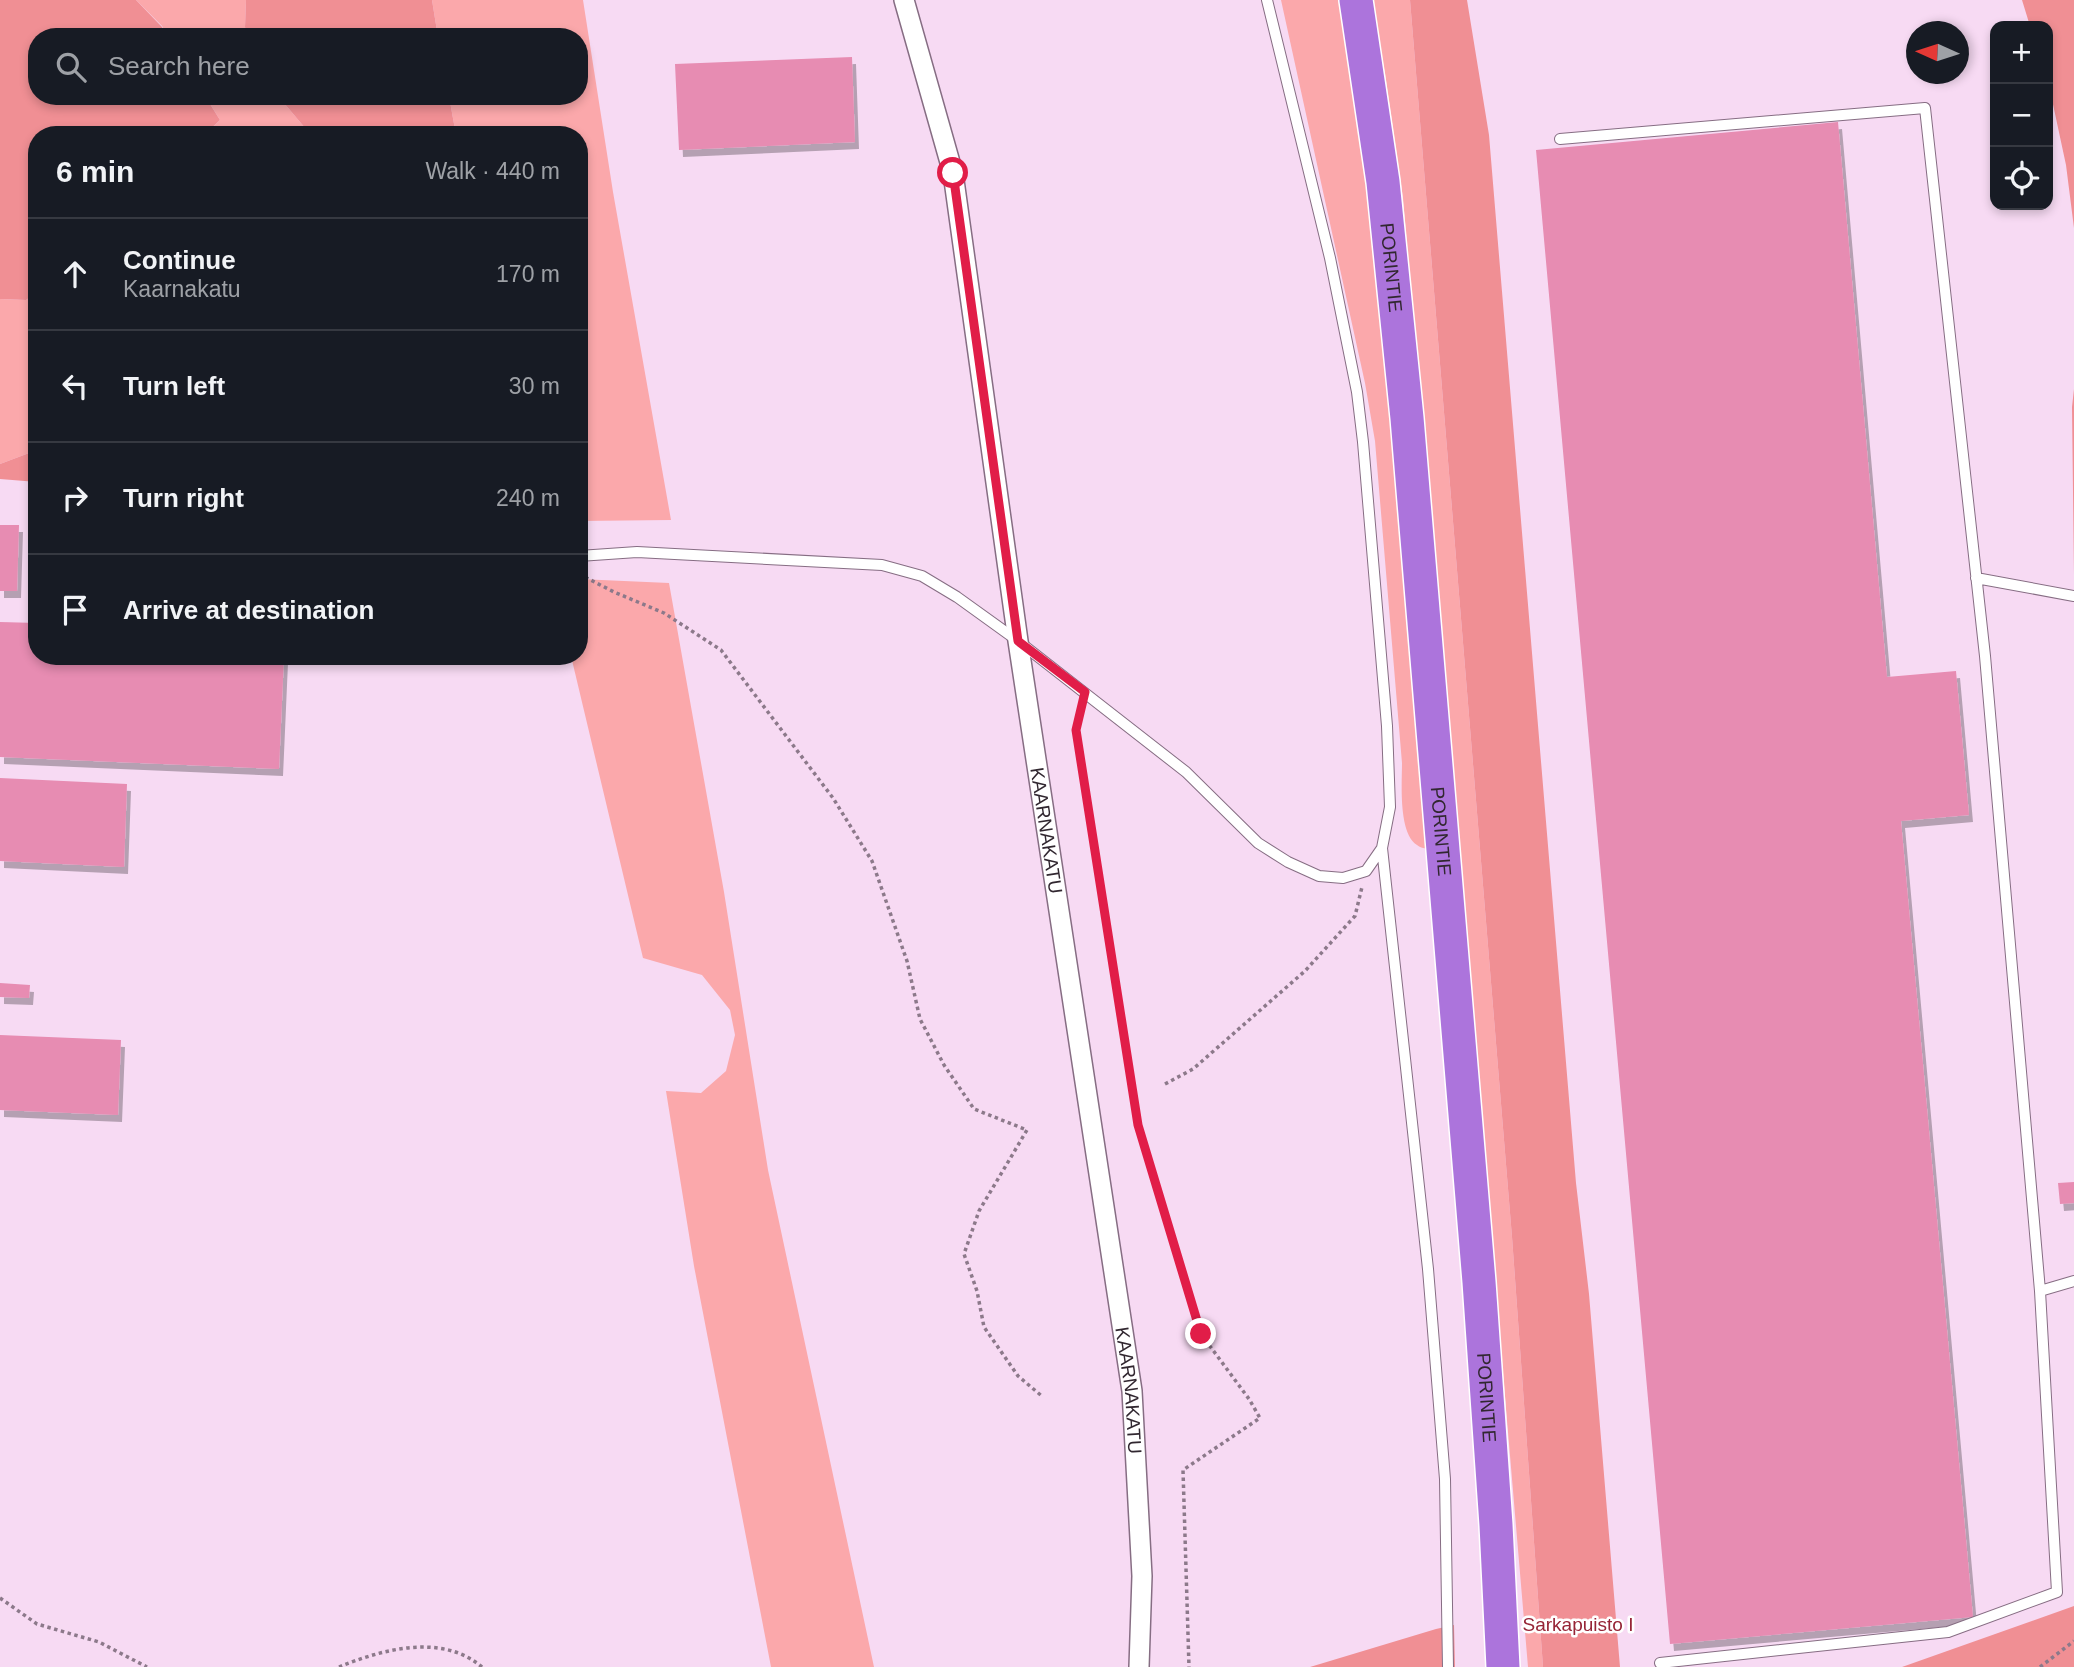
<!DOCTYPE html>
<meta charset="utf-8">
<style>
body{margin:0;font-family:Helvetica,sans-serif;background:#20242c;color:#f1f3f6}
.controls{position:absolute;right:21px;top:21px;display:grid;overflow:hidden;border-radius:14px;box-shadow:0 4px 10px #0003}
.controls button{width:63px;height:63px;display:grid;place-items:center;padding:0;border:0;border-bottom:2px solid #363941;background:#171b24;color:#f1f3f6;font:35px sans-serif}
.compass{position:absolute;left:1906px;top:21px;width:63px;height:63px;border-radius:50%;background:#171b24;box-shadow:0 4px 10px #0003;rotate:273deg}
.stop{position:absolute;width:21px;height:21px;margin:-16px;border:5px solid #e11d48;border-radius:50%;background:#fff}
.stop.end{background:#e11d48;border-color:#fff;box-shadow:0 2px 7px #0008}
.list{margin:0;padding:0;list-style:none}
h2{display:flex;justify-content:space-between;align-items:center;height:91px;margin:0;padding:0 28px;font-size:30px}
h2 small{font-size:23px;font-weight:400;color:#9ea1a6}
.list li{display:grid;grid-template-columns:46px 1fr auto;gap:21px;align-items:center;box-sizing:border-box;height:112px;padding:0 28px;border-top:2px solid #363941}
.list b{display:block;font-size:26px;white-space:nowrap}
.list p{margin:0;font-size:23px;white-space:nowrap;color:#9ea1a6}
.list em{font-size:23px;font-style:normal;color:#9ea1a6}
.icon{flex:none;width:38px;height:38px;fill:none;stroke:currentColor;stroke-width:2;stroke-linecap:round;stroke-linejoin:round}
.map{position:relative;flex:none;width:2074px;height:1667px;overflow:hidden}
.search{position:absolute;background:#171b24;box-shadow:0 4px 10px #0003;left:28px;top:28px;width:560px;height:77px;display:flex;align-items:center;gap:18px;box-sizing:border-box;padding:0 24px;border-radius:28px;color:#9ea1a6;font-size:26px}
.panel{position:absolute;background:#171b24;box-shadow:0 4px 10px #0003;left:28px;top:126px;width:560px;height:539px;border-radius:28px}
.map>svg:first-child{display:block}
.green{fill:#fba8ab}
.forest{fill:#f08f94}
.building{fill:#e78cb2;filter:url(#shadow)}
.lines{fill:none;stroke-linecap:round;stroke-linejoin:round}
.lane-casing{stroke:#866d83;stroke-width:12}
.street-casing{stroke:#866d83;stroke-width:22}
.highway-casing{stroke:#fff;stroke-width:36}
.path{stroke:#8c798a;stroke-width:3.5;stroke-dasharray:3.5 3.5;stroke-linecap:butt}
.lane{stroke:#fff;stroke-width:10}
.street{stroke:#fff;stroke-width:19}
.highway{stroke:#ac74dc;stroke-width:33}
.route{stroke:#e11d48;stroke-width:9}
.labels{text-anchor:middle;stroke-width:5;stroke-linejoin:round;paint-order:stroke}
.street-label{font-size:19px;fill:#312730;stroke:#fff}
.park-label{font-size:19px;fill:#962436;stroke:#fff}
</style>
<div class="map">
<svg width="2074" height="1667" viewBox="0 0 2074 1667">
<defs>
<filter id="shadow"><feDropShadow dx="4" dy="7" stdDeviation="0" flood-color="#0004"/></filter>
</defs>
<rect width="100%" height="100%" fill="#f7daf3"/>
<path class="green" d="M136,0H246L245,27L248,37H168L162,26Z
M432,0H583L613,192L671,520L579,521V135H456L449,96H579V37H438Z
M1281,0H1341L1374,210L1433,850C1428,849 1420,848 1417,845C1398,833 1402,782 1402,763L1375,441L1365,383Z
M1372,0H1410L1512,1237L1543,1667H1528L1403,198L1385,74Z
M205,96H278L311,135H204L220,120Z
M37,292V450L0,464V299L26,300Z
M579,579L669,583L724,892L768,1170L874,1667H771L694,1266L666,1091L701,1093L726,1071L735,1035L730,1010L702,975L643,958L571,656H579Z"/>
<path class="forest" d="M0,0H136L162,27L168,37H37V96H205L220,120L204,135H37V292L26,300L0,299Z
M246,0H432L438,37H248L245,27Z
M1410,0H1467L1489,135L1576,1183L1589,1294L1620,1667H1543L1512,1237Z
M2022,0H2074V228L2066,165L2048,81V26H2030Z
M278,96H449L456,135H311Z
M2074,389V574L2072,407Z
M37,450V482L0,479V464Z
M2074,1606V1667H1902Z
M1454,1625L1455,1667H1310L1436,1629Z"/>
<path class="building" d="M852,57L855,142L679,150L675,64Z
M1838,122L1887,677L1956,671L1969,815L1901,821L1973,1617L1670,1644L1536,150Z
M0,525H19L17,591H0Z
M0,622L37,623V656H284L279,769L0,757Z
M0,778L127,784L124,867L0,861Z
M0,983L30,985L29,998L0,997Z
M0,1035L121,1040L118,1115L0,1110Z
M2074,1182V1203L2060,1204L2058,1183Z"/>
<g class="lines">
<g class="lane-casing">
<path id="lane" d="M1560,139L1925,108L1985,656L2040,1291
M579,556L637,552L882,565L922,576L957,597L1018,641L1186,772L1258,843L1288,862L1319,876L1343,878L1366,871L1382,848L1390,807L1387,726L1363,442L1357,392L1330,258L1267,0
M1976,578L2074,596
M1382,848L1428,1269L1445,1479L1448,1667
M1660,1663L1948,1632L2057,1592L2040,1291L2074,1281"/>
</g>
<g class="street-casing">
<g id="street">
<path id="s1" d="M904,0L953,173L1018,641L1132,1391L1142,1576L1139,1667"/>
</g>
</g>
<g class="highway-casing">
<g id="highway">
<path id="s2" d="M1356,0L1383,182L1407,418L1479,1282L1496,1525L1503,1667"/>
</g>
</g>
<path class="path" d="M579,574L614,592L664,613L721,650L833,798L872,861L907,961L920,1019L944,1065L974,1109L1027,1130L979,1211L964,1254L977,1291L984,1327L1018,1376L1043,1397
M1082,705L1076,730L1138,1124L1201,1334L1249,1399L1260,1418L1183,1470L1189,1667
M1165,1084L1193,1069L1305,971L1355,916L1362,887
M0,1598L37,1624L99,1642L147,1667
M339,1667C383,1649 442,1633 482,1667
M2040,1667L2074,1641"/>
<use href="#lane" class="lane"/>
<use href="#street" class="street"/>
<use href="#highway" class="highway"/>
</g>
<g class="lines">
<path class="route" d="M953,173L1018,641L1085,692L1076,730L1138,1125L1201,1334"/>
</g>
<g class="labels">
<g class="street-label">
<text dy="7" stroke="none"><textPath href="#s2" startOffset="270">PORINTIE</textPath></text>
<text dy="7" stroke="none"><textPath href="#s1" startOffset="844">KAARNAKATU</textPath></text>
<text dy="7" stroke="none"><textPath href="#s2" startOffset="836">PORINTIE</textPath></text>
<text dy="7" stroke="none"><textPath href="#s1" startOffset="1410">KAARNAKATU</textPath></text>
<text dy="7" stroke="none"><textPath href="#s2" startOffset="1404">PORINTIE</textPath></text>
</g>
<g class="park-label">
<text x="1578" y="1631">Sarkapuisto I</text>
</g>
</g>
</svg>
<div class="controls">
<button>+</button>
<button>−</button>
<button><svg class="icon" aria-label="locate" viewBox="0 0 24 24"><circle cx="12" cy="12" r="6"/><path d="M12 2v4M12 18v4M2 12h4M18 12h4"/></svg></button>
</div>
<svg class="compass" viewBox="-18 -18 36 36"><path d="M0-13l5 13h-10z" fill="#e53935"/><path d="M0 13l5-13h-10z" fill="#9ea1a6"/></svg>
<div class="stop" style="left:953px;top:173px"></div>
<div class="stop end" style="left:1201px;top:1334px"></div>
<div class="search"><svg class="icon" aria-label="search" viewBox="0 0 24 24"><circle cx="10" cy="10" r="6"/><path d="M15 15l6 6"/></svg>Search here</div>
<section class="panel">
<h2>6 min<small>Walk · 440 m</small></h2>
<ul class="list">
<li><svg class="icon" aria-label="ahead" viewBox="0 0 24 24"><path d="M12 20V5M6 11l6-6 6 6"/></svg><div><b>Continue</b><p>Kaarnakatu</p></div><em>170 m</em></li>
<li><svg class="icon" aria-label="left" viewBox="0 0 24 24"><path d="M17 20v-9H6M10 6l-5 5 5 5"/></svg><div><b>Turn left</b></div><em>30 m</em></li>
<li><svg class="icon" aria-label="right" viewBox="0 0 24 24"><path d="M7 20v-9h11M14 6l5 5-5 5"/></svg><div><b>Turn right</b></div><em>240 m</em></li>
<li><svg class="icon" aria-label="arrive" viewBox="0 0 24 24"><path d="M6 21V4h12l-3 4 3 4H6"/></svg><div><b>Arrive at destination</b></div></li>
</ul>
</section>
</div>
